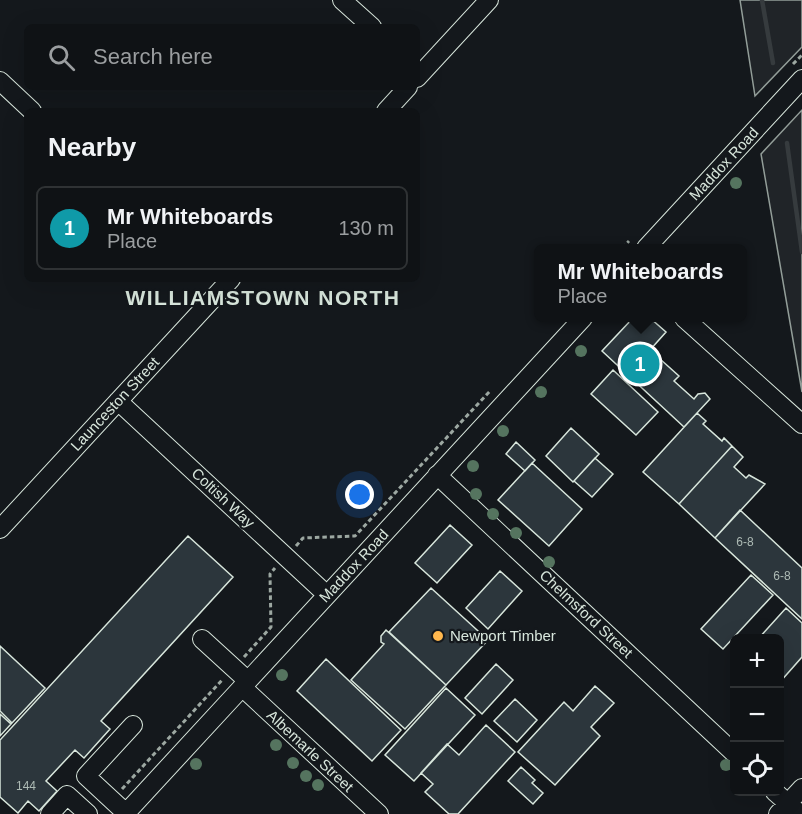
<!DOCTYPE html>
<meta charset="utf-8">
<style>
body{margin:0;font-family:Arial,sans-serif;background:#1d2022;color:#f1f3f6}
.controls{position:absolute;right:18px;bottom:18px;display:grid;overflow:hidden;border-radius:9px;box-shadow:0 6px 24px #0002}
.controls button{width:54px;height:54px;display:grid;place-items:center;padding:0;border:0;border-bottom:2px solid #2f3234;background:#0f1215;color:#f1f3f6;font:30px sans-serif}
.you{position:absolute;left:360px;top:495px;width:21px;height:21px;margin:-15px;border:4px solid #fff;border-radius:50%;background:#1a73e8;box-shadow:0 0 0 9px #1a73e833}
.badge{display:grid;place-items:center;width:39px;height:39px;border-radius:50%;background:#ffb74d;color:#fff;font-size:20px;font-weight:700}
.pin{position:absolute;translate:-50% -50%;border:3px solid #fff;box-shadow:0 2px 6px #0006}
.popup{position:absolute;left:534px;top:244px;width:213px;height:78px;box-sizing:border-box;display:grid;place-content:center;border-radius:9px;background:#0f1215;filter:drop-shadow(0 2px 4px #0005);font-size:20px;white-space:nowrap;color:#9b9ea0}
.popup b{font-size:22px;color:#f1f3f6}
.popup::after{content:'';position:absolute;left:50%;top:100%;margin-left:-12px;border:12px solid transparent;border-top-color:#0f1215}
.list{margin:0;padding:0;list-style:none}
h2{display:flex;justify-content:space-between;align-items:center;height:78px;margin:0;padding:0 24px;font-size:26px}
h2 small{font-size:20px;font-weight:400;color:#9b9ea0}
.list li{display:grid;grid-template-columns:39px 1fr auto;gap:18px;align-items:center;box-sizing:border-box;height:84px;margin:0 12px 12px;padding:0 12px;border:2px solid #2f3234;border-radius:9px}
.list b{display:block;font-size:22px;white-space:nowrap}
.list p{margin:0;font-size:20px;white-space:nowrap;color:#9b9ea0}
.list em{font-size:20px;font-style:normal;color:#9b9ea0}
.icon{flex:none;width:33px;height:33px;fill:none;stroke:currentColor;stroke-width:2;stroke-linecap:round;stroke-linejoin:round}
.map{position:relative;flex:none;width:802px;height:814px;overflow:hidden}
.search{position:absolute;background:#0f1215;box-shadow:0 6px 24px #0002;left:24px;top:24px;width:396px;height:66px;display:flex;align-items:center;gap:15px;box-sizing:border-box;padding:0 21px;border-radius:9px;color:#9b9ea0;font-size:22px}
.panel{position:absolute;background:#0f1215;box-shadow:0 6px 24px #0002;left:24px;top:108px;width:396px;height:174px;border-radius:9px}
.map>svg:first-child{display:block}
.green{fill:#202428;stroke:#939e99;stroke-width:1.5}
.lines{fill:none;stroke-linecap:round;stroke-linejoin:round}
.stream{stroke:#363b3e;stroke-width:4.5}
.building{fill:#2c363c;stroke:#d8e6dc;stroke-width:1.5}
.minor-casing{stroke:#d8e6dc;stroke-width:20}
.path{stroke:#9da8a2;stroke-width:3;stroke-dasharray:4.5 3;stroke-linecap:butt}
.minor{stroke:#14181c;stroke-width:18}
.tree{fill:#55745f}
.poi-dot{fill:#ffb74d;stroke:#14181c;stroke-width:2}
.labels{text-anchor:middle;stroke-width:4.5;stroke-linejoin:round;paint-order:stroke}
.number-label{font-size:12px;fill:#adbab4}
.street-label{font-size:15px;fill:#d8e6dc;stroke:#14181c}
.poi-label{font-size:15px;fill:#d8e6dc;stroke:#14181c;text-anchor:start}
.district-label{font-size:21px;font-weight:bold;letter-spacing:1.5px;fill:#d8e6dc;stroke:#14181c}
</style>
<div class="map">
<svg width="802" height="814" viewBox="0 0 802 814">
<rect width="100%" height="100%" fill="#14181c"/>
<path class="green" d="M740,0H802V47L755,96Z
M802,110V392L761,154Z"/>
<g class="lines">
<path class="stream" d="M762,0L773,63
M787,143L802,252"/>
</g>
<path class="building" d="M633,318H650L666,332L650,350L679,376L674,381L694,399L698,394L705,393L710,399L684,427L602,351Z
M613,370L658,412L636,435L591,394Z
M697,413L706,421L703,424L722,441L724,438L732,446L679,504L643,472Z
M571,428L599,454L573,482L546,456Z
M516,442L535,460L525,471L506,454Z
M732,446L743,457L734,467L746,478L749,475L765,484L715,538L679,504Z
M595,458L613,474L592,497L574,481Z
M532,463L582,509L549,546L498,500Z
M740,510L802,568V619L715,538Z
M450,525L472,545L437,583L415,563Z
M188,536L233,577L101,721L110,729L84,758L75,750L46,781L57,791L39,811L28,801L18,813L0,797V740Z
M500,571L522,591L488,629L466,608Z
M751,575L773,595L723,649L701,629Z
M431,588L488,640L446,685L389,632Z
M786,608L802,623V657L780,682V638H759Z
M386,630L446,685L405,729L351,680L384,644L381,642V636Z
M0,646L45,688L12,723L0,711Z
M326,659L401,730L372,761L297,691Z
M496,664L513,680L482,714L465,698Z
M595,686L614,703L591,727L600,736L555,785L518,752L564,702L573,711Z
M446,688L475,715L414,781L385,755Z
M515,699L537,720L517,742L494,721Z
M0,714L11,724L0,736Z
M486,725L515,752L458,814H449L425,792L433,784L421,773L447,744L459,755Z
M521,767L535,780L532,783L543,793L533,804L508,781Z"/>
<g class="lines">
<g class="minor-casing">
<path id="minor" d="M342,0L372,27
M417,78L489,0
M0,81L32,111
M386,111L408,87
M646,248L802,79
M684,318L802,424
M118,401L327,595
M437,475L734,753
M0,529L231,279
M202,639L248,681
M242,687L379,814
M775,792L800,814
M126,813L86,776L133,725
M50,814L67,795L88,814
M125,814L583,318
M778,814L802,788"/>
</g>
<path class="path" d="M793,64L802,55
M622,248L629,241
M296,546L303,538L355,536L490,391
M244,657L271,627L270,574L275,568
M122,789L223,679"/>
<use href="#minor" class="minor"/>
</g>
<g class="tree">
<circle cx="736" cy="183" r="6"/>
<circle cx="581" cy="351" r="6"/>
<circle cx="541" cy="392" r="6"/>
<circle cx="503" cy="431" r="6"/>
<circle cx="473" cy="466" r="6"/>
<circle cx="476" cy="494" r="6"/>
<circle cx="493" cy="514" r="6"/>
<circle cx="516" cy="533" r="6"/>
<circle cx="549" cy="562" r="6"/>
<circle cx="282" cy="675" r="6"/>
<circle cx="276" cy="745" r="6"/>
<circle cx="293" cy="763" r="6"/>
<circle cx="196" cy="764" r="6"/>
<circle cx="726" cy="765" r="6"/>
<circle cx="306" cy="776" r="6"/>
<circle cx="318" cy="785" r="6"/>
</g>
<circle class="poi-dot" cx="438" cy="636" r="6"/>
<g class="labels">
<g class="number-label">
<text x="745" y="546">6-8</text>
<text x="782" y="580">6-8</text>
<text x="26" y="790">144</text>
</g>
<g class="street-label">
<text transform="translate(724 164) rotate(-47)" y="5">Maddox Road</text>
<text transform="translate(115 404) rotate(-47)" y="5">Launceston Street</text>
<text transform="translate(223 498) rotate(43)" y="5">Coltish Way</text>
<text transform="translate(354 566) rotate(-47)" y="5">Maddox Road</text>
<text transform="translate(586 614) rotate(43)" y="5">Chelmsford Street</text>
<text transform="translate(310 751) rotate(43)" y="5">Albemarle Street</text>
</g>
<g class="poi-label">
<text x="450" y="641">Newport Timber</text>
</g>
<g class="district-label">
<text x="263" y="305">WILLIAMSTOWN NORTH</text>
</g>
</g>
</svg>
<div class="controls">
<button>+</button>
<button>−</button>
<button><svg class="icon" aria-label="locate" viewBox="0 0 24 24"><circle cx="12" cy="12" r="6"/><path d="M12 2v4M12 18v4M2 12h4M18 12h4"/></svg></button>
</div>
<div class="you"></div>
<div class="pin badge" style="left:640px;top:364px;background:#0f9aa8">1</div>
<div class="popup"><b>Mr Whiteboards</b>Place</div>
<div class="search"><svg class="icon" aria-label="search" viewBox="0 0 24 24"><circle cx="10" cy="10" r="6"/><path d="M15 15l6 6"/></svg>Search here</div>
<section class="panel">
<h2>Nearby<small></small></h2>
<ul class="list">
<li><span class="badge" style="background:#0f9aa8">1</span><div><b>Mr Whiteboards</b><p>Place</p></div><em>130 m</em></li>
</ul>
</section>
</div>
